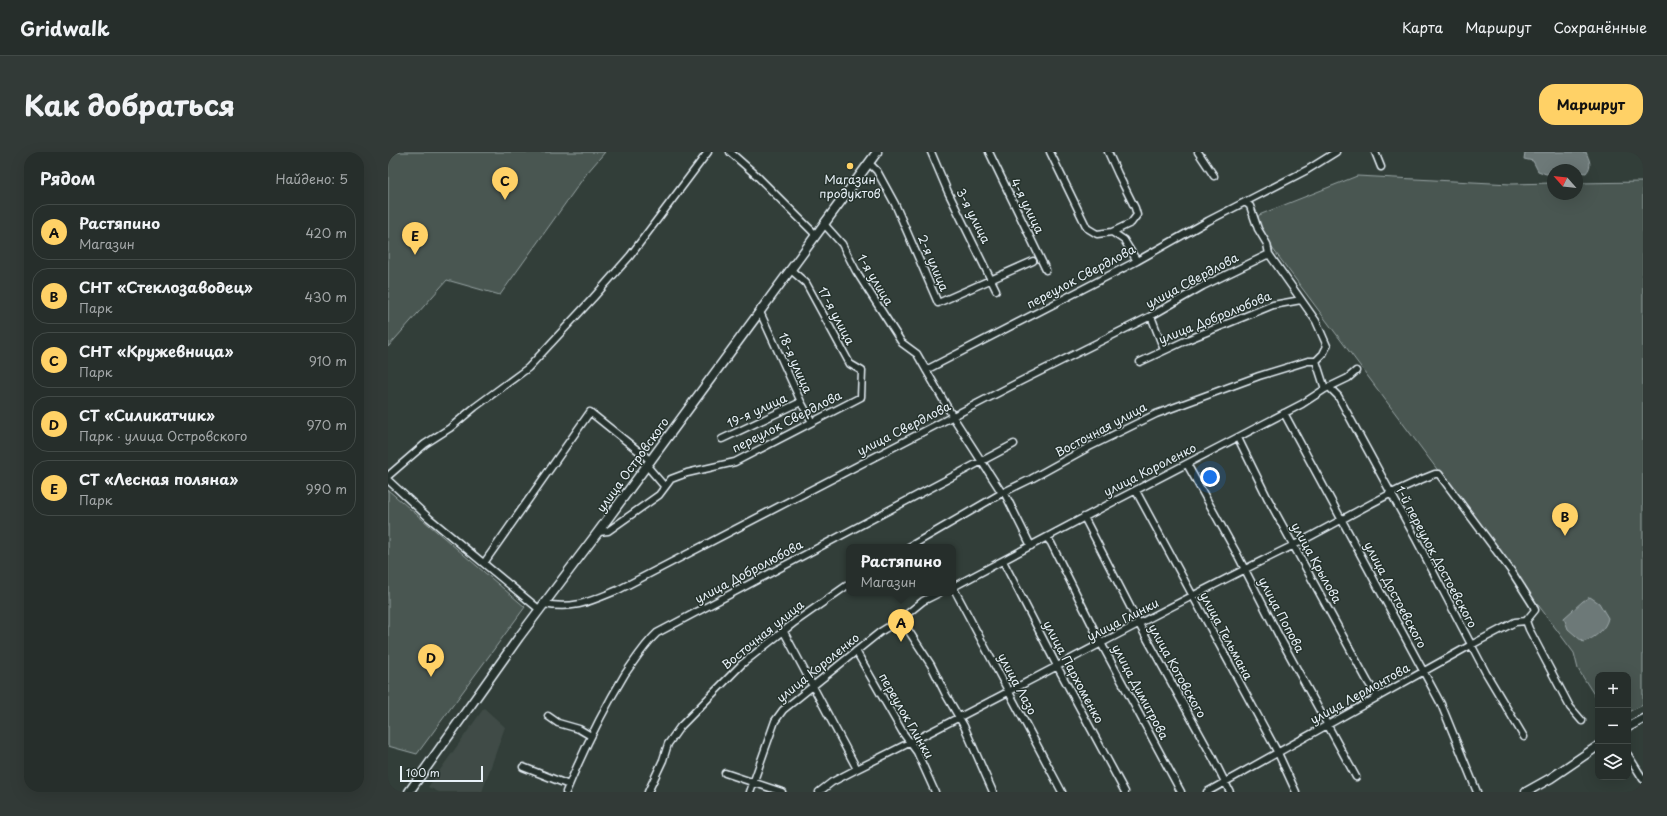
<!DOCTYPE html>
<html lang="ru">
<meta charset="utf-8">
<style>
body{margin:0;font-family:"Playpen Sans",sans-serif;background:#323a37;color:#f1f3f6}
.controls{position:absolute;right:12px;bottom:12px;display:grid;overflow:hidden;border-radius:8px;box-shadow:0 4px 16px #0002}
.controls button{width:36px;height:36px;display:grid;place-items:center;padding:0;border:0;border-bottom:1px solid #424a47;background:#262e2b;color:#f1f3f6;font:20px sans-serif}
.compass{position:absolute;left:1159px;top:12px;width:36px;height:36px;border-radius:50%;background:#262e2b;box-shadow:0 4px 16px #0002;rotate:297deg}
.scale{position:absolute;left:12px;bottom:10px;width:83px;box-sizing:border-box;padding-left:4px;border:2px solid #e8f1f8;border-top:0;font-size:11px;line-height:14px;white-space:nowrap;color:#e8f1f8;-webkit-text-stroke:3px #26332d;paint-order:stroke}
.you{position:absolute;left:822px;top:325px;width:14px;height:14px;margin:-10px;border:3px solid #fff;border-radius:50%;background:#1a73e8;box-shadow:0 0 0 6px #1a73e833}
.badge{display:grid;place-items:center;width:26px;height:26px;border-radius:50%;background:#ffd166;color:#111;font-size:13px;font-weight:700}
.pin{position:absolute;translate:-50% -33px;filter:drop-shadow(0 1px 2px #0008)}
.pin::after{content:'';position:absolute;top:21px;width:14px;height:12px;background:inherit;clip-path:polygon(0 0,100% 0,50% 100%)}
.popup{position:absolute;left:458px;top:392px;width:110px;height:52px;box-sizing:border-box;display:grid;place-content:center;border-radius:8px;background:#262e2b;filter:drop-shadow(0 1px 3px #0005);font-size:13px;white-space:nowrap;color:#a4a8a9}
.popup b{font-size:15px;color:#f1f3f6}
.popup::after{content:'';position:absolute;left:50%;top:100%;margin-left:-8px;border:8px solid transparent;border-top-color:#262e2b}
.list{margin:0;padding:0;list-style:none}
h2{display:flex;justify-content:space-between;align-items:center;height:52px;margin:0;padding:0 16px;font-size:17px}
h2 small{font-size:13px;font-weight:400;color:#a4a8a9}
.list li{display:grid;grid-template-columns:26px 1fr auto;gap:12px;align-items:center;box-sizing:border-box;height:56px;margin:0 8px 8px;padding:0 8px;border:1px solid #424a47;border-radius:16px}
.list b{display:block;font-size:15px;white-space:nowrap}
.list p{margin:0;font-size:13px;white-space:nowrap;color:#a4a8a9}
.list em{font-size:13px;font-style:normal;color:#a4a8a9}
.icon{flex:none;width:22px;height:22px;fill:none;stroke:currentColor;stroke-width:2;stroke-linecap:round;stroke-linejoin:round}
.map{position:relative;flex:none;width:1255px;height:640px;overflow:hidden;border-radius:16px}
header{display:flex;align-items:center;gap:24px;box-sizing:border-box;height:56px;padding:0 20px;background:#262e2b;border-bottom:1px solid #424a47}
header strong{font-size:19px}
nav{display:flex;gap:22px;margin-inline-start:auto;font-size:14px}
.intro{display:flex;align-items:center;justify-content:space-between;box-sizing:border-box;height:96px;padding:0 24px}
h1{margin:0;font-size:28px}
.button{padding:10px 18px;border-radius:16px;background:#ffd166;color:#111;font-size:14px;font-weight:700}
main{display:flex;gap:24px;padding:0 24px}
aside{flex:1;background:#262e2b;border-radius:16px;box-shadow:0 4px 16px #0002}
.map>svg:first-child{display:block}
.built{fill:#3f4b46}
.green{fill:#495651;stroke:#98a4a4}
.water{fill:#6d7978;stroke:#9ea9ab}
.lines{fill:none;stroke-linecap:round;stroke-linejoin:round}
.minor-casing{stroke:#e8f1f8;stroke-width:9}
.tertiary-casing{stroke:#e8f1f8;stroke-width:11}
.minor{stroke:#26332d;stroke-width:6}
.tertiary{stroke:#26332d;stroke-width:8}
.poi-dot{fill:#ffd166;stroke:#26332d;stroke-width:1.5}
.labels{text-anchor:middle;stroke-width:3;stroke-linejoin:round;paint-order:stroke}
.poi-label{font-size:12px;fill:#e8f1f8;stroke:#26332d}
.street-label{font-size:12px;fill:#e8f1f8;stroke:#26332d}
</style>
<header>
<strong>Gridwalk</strong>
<nav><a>Карта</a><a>Маршрут</a><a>Сохранённые</a></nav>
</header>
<div class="intro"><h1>Как добраться</h1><a class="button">Маршрут</a></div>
<main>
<aside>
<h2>Рядом<small>Найдено: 5</small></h2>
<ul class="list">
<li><span class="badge">A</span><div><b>Растяпино</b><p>Магазин</p></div><em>420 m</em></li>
<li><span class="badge">B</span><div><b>СНТ «Стеклозаводец»</b><p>Парк</p></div><em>430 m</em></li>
<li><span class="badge">C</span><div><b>СНТ «Кружевница»</b><p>Парк</p></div><em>910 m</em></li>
<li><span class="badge">D</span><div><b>СТ «Силикатчик»</b><p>Парк · улица Островского</p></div><em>970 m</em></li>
<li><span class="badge">E</span><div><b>СТ «Лесная поляна»</b><p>Парк</p></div><em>990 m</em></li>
</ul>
</aside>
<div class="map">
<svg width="1255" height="640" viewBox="0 0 1255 640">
<rect width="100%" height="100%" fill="#323e39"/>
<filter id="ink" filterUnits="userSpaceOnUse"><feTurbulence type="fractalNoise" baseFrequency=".025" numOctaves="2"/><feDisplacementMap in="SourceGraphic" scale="8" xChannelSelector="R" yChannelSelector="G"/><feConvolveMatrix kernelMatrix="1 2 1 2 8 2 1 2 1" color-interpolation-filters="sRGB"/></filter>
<g filter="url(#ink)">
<path class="built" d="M96,556L117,575L94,640H51L40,635Z"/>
<path class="green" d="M0,0H217L199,21L112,143L59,128L0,195Z
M969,24L1123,32L1165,31V42H1189V31L1255,30V553L1240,560V523H1210V549L1190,517L1186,501L867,73L871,63Z
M0,338L137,455L29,602L0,594Z"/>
<path class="water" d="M1137,0H1198C1201,8 1205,13 1198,21L1189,20V18H1165V21L1158,22L1150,19L1145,9L1136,7Z
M1202,445L1211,451L1220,466C1218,477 1206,487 1195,490L1180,477L1176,466L1195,449Z"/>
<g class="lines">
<g class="minor-casing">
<path id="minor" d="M342,0L367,22L428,83
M543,0L560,40L608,138
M601,0L658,118
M662,0L699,76L709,82L724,80
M720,0L730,22L747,56L749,63L743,71L724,80L736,88L749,109
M810,0L826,24
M987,0L993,15
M481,11L489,19L507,52L550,151L645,109
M857,50L862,54L870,77L879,92L881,102L928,169L939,194L935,202L928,209L937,237
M436,72L454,92L468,119L514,191L529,202L565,265L614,341
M372,160L413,250L424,270
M763,164L776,198
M752,210L799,188L885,153L913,148
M538,218L749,109L820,69L919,18L948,0
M942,236L950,244L1028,387L1098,521L1136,585
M896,261L1053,552L1089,640
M850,286L879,345L980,530L990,545
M334,287L413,250
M799,312L849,402L892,486L968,625
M259,314L277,335
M0,324L37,292L62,276L87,255L140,216L205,146L242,104L320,0
M0,328L41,366L152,458
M748,339L890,601L908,640
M616,340L643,394
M696,365L751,472L825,606L842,640
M210,380L220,379L271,343L283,327L299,321L347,310L473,245L474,219L462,212L418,131L403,118
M659,386L663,391L713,491L793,640
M521,395L614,341L643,327L701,295L768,262L871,224L920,209H928
M615,409L669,514L737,640
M96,411L202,260L263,309
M565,435L725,350L914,252L937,237L960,226L968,219
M565,435L674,640
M156,452C186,458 203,449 230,438L631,230L763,164L815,134L881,102
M513,467L543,513L558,543L576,574L605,640
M396,480L469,617
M468,499L515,581L529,600L547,640
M160,564L170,571L191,577L203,584
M1240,603L1255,627
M135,615L181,633
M337,621L394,640
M178,640C195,599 214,560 237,522C247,508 256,493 269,481L626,292
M260,640L275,608L280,592L292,575L354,512L407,470L461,432
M362,640L387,569L395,558L492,480L513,467L535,449L551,441
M431,640L444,630L469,617C615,545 758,465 904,394C952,370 997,341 1047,322H1051L1124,420L1145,453L1147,458L1138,469L1141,477L1182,555L1194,569
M819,640L1083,493L1127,470L1138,469"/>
</g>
<g class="tertiary-casing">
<path id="tertiary" d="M1240,575L1255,567
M21,640L131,485L210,380L489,0
M1138,640L1163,626L1210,594"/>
</g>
<use href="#minor" class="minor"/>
<use href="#tertiary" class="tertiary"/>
</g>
</g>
<circle class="poi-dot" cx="462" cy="14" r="4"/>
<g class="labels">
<g class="poi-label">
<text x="462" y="32">Магазин<tspan x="462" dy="14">продуктов</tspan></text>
</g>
<g class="street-label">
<text transform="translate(639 54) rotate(64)" y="4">4-я улица</text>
<text transform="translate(585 64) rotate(63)" y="4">3-я улица</text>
<text transform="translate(545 111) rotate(67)" y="4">2-я улица</text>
<text transform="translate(693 125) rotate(-28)" y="4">переулок Свердлова</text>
<text transform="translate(487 128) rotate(59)" y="4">1-я улица</text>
<text transform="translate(804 129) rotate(-28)" y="4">улица Свердлова</text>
<text transform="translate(448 164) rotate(62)" y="4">17-я улица</text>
<text transform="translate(827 166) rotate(-22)" y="4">улица Добролюбова</text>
<text transform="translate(407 211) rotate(66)" y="4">18-я улица</text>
<text transform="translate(369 259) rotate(-25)" y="4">19-я улица</text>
<text transform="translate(399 270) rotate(-27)" y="4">переулок Свердлова</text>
<text transform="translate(516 277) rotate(-27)" y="4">улица Свердлова</text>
<text transform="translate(713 278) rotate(-28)" y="4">Восточная улица</text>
<text transform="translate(245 313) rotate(-54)" y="4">улица Островского</text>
<text transform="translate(762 318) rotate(-27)" y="4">улица Короленко</text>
<text transform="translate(1048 405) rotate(62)" y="4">1-й переулок Достоевского</text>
<text transform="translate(928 411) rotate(61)" y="4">улица Крылова</text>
<text transform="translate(361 420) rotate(-28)" y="4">улица Добролюбова</text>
<text transform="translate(1007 443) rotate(62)" y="4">улица Достоевского</text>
<text transform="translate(893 463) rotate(62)" y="4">улица Попова</text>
<text transform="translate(735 468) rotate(-27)" y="4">улица Глинки</text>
<text transform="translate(375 483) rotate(-39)" y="4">Восточная улица</text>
<text transform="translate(838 484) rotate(62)" y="4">улица Тельмана</text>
<text transform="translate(430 516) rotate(-39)" y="4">улица Короленко</text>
<text transform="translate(789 519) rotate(61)" y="4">улица Котовского</text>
<text transform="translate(685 520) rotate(62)" y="4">улица Пархоменко</text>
<text transform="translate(629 532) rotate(62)" y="4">улица Лазо</text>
<text transform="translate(752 540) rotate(62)" y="4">улица Димитрова</text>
<text transform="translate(972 542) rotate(-29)" y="4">улица Лермонтова</text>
<text transform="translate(518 564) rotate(60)" y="4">переулок Глинки</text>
</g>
</g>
</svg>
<div class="controls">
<button>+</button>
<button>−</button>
<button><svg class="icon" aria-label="layers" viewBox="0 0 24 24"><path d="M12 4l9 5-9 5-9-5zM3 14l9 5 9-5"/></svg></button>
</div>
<svg class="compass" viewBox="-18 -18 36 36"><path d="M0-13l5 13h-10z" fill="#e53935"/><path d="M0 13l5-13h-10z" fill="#a4a8a9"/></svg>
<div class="scale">100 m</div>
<div class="you"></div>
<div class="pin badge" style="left:513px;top:490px">A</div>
<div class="popup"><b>Растяпино</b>Магазин</div>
<div class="pin badge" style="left:1177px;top:384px">B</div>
<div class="pin badge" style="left:117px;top:48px">C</div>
<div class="pin badge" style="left:43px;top:525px">D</div>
<div class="pin badge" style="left:27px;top:103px">E</div>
</div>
</main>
